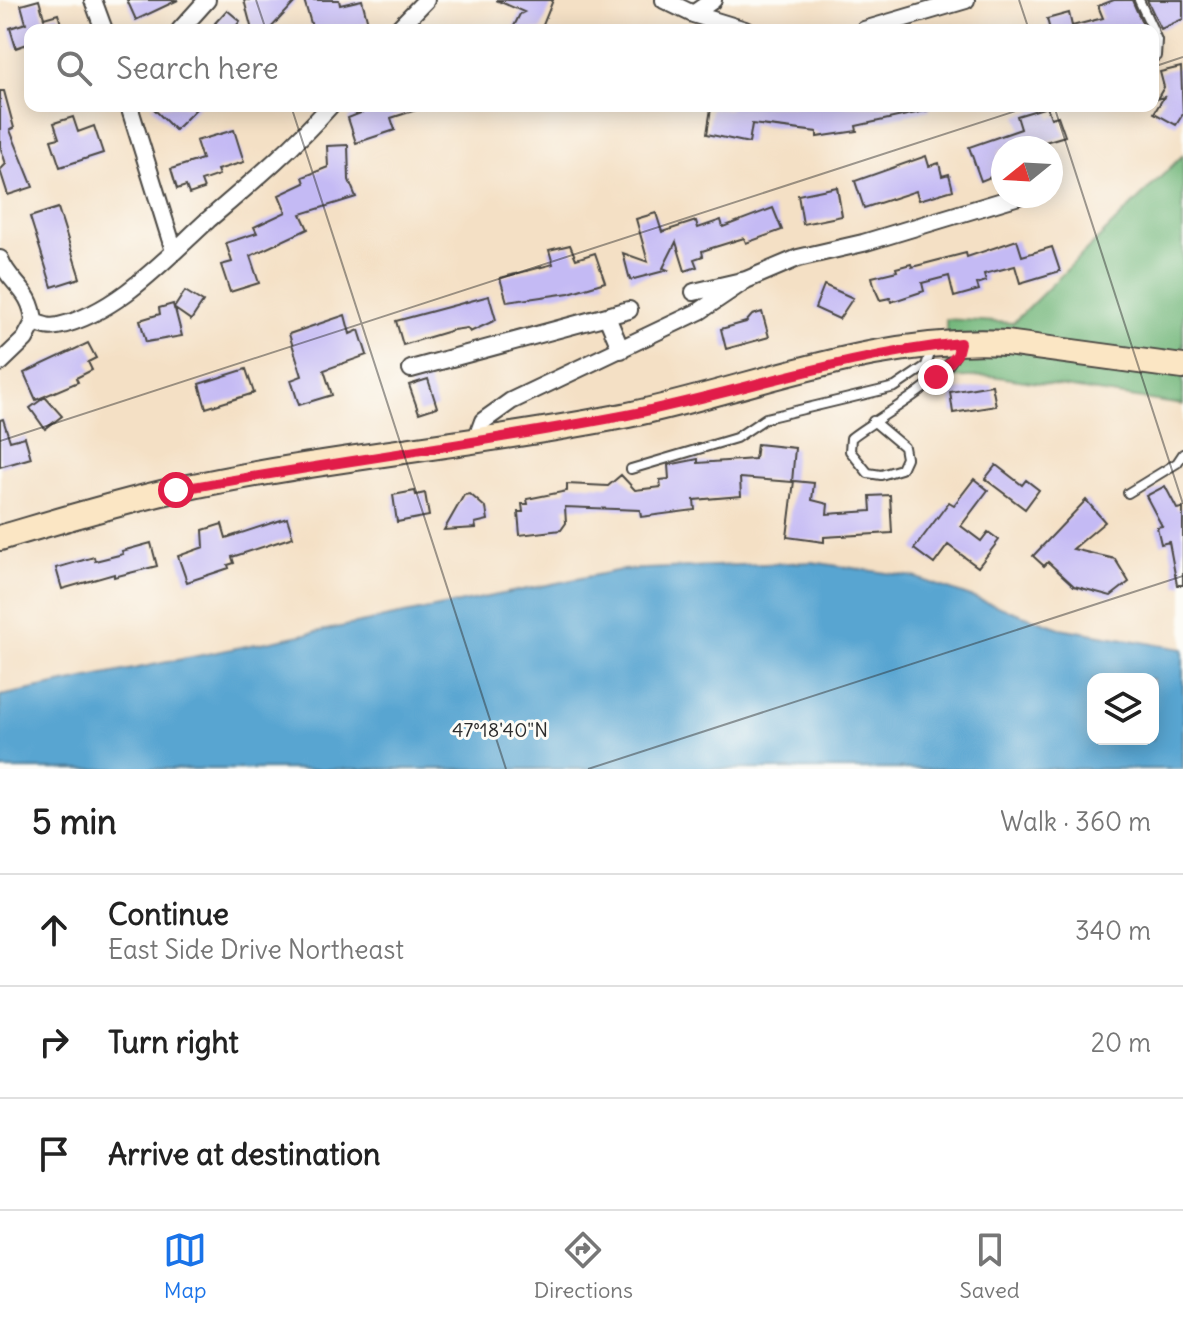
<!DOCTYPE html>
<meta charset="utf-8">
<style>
body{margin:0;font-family:Delius,sans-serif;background:#f2f2f2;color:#222}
.controls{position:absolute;right:24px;bottom:24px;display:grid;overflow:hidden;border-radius:16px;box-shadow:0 4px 20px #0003}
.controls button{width:72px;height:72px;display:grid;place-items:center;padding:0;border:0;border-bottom:2px solid #e0e0e0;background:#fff;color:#222;font:40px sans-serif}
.compass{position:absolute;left:991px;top:136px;width:72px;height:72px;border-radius:50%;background:#fff;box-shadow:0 4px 20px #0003;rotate:252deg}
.stop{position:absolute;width:24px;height:24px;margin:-18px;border:6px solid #e11d48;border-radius:50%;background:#fff}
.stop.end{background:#e11d48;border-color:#fff;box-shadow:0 2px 8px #0008}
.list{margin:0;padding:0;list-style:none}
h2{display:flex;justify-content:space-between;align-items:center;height:104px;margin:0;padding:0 32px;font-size:34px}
h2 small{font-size:26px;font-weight:400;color:#767676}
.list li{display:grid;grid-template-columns:52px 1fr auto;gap:24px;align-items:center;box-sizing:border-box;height:112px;padding:0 32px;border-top:2px solid #e0e0e0}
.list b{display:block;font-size:30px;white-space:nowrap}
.list p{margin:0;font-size:26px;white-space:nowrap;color:#767676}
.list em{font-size:26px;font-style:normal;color:#767676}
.icon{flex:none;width:44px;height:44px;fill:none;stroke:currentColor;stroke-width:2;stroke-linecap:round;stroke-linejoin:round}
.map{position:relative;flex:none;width:1183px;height:769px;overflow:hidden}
.search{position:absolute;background:#fff;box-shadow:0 4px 20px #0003;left:24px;right:24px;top:24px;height:88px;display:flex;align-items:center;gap:20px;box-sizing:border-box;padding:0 28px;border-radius:16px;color:#767676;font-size:30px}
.sheet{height:440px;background:#fff}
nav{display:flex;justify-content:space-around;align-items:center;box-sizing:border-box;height:112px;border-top:2px solid #e0e0e0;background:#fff;font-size:22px;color:#767676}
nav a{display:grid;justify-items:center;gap:4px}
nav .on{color:#1a73e8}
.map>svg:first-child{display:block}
.forest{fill:#74b87d;stroke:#507254;stroke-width:2}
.water{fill:#59a5d1;stroke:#42687e;stroke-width:2;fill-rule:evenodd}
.building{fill:#c4baf4}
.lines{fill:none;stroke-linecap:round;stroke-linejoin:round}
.service-casing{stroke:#494642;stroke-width:12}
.minor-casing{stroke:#494642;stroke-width:20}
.secondary-casing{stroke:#494642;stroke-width:28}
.service{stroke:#fff;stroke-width:8}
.minor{stroke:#fff;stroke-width:16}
.secondary{stroke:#fbe6c4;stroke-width:24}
.route{stroke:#e11d48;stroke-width:10}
.ticks{fill:none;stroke:#2b2b2b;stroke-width:2;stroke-opacity:0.45}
.ticks-label{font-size:20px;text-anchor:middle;fill:#2b2b2b;stroke:#fdfcf7;stroke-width:6;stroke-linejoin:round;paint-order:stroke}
</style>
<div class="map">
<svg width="1183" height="769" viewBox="0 0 1183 769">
<rect width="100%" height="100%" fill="#fdfcf7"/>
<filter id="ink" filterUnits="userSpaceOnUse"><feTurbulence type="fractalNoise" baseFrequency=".0125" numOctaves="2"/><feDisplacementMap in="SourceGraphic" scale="16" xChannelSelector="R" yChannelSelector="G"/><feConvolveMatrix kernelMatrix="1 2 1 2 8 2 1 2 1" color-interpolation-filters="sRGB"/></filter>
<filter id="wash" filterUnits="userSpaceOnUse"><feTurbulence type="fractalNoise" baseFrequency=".006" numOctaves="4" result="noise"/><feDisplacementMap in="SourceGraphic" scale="32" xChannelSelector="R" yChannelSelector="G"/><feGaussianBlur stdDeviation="1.8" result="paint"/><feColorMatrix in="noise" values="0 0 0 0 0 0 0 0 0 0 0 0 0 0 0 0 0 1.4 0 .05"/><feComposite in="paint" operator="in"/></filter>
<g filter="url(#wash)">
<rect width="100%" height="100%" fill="#f4e0c5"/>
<path class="forest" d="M1183,155V405L992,376L946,378V319L1013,323Z"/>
<path class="water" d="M812,562L914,577L1060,628L1183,649V769H0V696L621,570ZM1093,679H1153V739H1093Z"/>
<g id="blocks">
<path class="building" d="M39,0L44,18L58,14L63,30H30V43L16,48L10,28L26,23L21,5Z
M127,0H178L136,20Z
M244,0H297L269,30H252Z
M304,0H339L340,5L362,0L368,23L345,30H313Z
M496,0H553L541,30H512L520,14L524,12Z
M1114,0H1132L1144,27L1050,30L1047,19L1069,13L1072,26L1103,18L1098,6Z
M1147,0H1183V19L1161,29Z
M227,10L240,21L233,30H223L215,23Z
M1181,67L1183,114L1176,125L1154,113L1164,97L1157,99L1164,87L1160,72Z
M0,91H4L14,128L10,130L33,187L8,195L0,170L6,164L0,146Z
M151,106H199L175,130Z
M378,106L419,109L391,118L395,130L356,143L348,118Z
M732,106H929L930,110L856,126L857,131L817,137V132L752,124L749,143L707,134L711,108L727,110Z
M1047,107L1051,118L1058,116L1065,136L1025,148H1003L998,153L1001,163L995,165L998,174L981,181L969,147L1021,129L1017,116Z
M73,117L78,132L94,126L103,153L60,167L51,140L59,138L54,123Z
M234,130L244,162L217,170L219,175L201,181L204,189L189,194L186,186L177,189L171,169L202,159L196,141Z
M348,145L349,180L356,197L301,214L308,229L250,256L259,283L230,292L221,265L232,262L226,243L257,233L254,227L286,212L279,195L305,183L303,177L328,167L327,146Z
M926,156L929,166L939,163L942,176L949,174L953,190L919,200L916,191L864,208L855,181Z
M837,187L842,216L803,224L798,195Z
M58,208L80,278L52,287L30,217Z
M773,208L782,230L746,243L744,238L702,251L703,256L694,259L697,267L685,271L676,242L663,268L668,270L630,280L623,253L648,262L636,219L656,213L662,232L696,221L698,228L721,220L723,227Z
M1017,240L1022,256L1052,247L1060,271L1020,283L1015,266L984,274L986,281L977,284L979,290L954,297L949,276L922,283L924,291L891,302L890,298L880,300L875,289L872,277L897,271L896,268L911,264L912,267L966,253L967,257Z
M570,245L576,259L595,253L605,282L569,293L507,302L500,278L553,264L549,250Z
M824,285L853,298L839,319L815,308Z
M185,291L203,302L191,320L175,309L182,336L146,342L140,320L160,314L159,308L173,304L174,308Z
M489,296L496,320L470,332L467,328L453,330L403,345L396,321Z
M762,312L769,337L726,349L721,329L746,322L752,315Z
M345,315L350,334L359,330L367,355L324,370L332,395L299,405L291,380L302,376L289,334Z
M88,343L96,358L88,362L92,370L76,378L78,382L36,400L24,373Z
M246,369L254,393L206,408L199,384Z
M428,379L437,407L419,413L409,385Z
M992,385L996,406L953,413L950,392Z
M45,397L62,416L45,429L30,408Z
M3,419L10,441L25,437L31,458L0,467V420Z
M757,444L795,448L792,482L740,478L741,496L694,500L695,510L641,517L640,510L565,507L566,523L561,530L520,535L518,512H523L522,504H528L527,499L567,491V484L608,486L621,475L635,490L661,487L660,480L669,479L668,465L698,459V463L755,459Z
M996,465L1022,485L1026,480L1039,490L1025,509L985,479Z
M974,479L988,490L961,526L981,541L988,532L999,540L978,567L948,545L934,564L914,549L949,502L954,505Z
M794,481L814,483L812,500L828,504L827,514L871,511L870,496L890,495L892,533L824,537V542L787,537Z
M1165,486L1177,509L1183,508V585H1177L1169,542L1161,544L1157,527L1162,526L1146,496Z
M415,491L416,495L425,493L429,516L397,522L393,495Z
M470,494L486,508L488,520L475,523L476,528L444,530L464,495Z
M1086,500L1105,522L1073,549L1115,559L1129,582L1111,596L1074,586L1048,562L1044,566L1033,556Z
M287,518L293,537L232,557L234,563L228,565L229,568L187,582L178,556L204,547L203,530L222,524L226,538Z
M151,543L157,566L114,577V574L62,589L56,568L94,557L95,561L123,554L122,551Z"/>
</g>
</g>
<g filter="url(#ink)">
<use href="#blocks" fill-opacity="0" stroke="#494642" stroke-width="2"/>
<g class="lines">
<g class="service-casing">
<path id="service" d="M1139,0L1153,30
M1153,31L1157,40L1156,56
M873,421L904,447L906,458L901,469L881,475L868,473L850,451L851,438C877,417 951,380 958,347
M631,469L736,438L766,418L895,387L926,366L931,350
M1128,493L1177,463L1183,454"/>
</g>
<g class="minor-casing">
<path id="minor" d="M93,0L104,30
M664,0L693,14L745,30
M693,14L713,0
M180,30L207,0
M397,30L426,0
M864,30L966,0
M129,106L174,251
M0,259C9,284 32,289 34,322
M694,292L746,280L798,258L863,243L1019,196
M607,317L621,350
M34,322C43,325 48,328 58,326C117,313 165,259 208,220C250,184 293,148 330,106
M0,363L25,339L34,322
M411,369L629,310
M476,440L483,421L511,401L700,311L746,280"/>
</g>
<g class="secondary-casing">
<path id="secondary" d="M0,538C58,521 116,503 175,490C324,457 478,445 628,415C752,389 877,335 1006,343L1183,367"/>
</g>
<use href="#service" class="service"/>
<use href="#minor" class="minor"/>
<use href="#secondary" class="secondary"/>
</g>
</g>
<g class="lines" filter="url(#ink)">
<path class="route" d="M176,490C326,463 477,444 627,415C739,392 845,355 960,343L957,355L936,377"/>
</g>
<path class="ticks" d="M256,0L266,30M1019,0L1029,30M1153,67L1183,57M291,106L506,769M1054,106L1183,504M0,441L1031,106M588,769L1183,576"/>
<g class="ticks-label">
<text x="500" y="737">47°18'40"N</text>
</g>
</svg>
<div class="controls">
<button><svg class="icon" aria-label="layers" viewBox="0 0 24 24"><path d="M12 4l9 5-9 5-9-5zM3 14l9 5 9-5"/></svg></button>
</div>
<svg class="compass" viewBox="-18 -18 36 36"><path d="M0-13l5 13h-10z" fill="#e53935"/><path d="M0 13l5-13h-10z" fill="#767676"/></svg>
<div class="stop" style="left:176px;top:490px"></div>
<div class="stop end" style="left:936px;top:377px"></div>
<div class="search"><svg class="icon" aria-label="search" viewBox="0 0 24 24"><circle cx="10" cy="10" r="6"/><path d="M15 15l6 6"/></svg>Search here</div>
</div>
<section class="sheet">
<h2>5 min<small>Walk · 360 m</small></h2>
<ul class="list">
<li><svg class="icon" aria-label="ahead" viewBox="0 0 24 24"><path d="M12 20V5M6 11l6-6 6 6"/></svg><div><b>Continue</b><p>East Side Drive Northeast</p></div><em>340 m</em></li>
<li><svg class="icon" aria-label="right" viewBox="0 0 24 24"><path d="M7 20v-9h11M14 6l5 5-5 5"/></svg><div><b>Turn right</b></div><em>20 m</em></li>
<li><svg class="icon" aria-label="arrive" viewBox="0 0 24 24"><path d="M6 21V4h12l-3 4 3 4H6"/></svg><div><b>Arrive at destination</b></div></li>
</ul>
</section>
<nav>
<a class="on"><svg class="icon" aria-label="map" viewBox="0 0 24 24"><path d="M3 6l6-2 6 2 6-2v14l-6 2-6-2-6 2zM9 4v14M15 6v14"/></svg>Map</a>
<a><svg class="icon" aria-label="directions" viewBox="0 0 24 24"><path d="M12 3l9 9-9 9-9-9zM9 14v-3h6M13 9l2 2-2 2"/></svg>Directions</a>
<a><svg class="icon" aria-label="saved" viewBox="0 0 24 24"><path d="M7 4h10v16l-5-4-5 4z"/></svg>Saved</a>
</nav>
